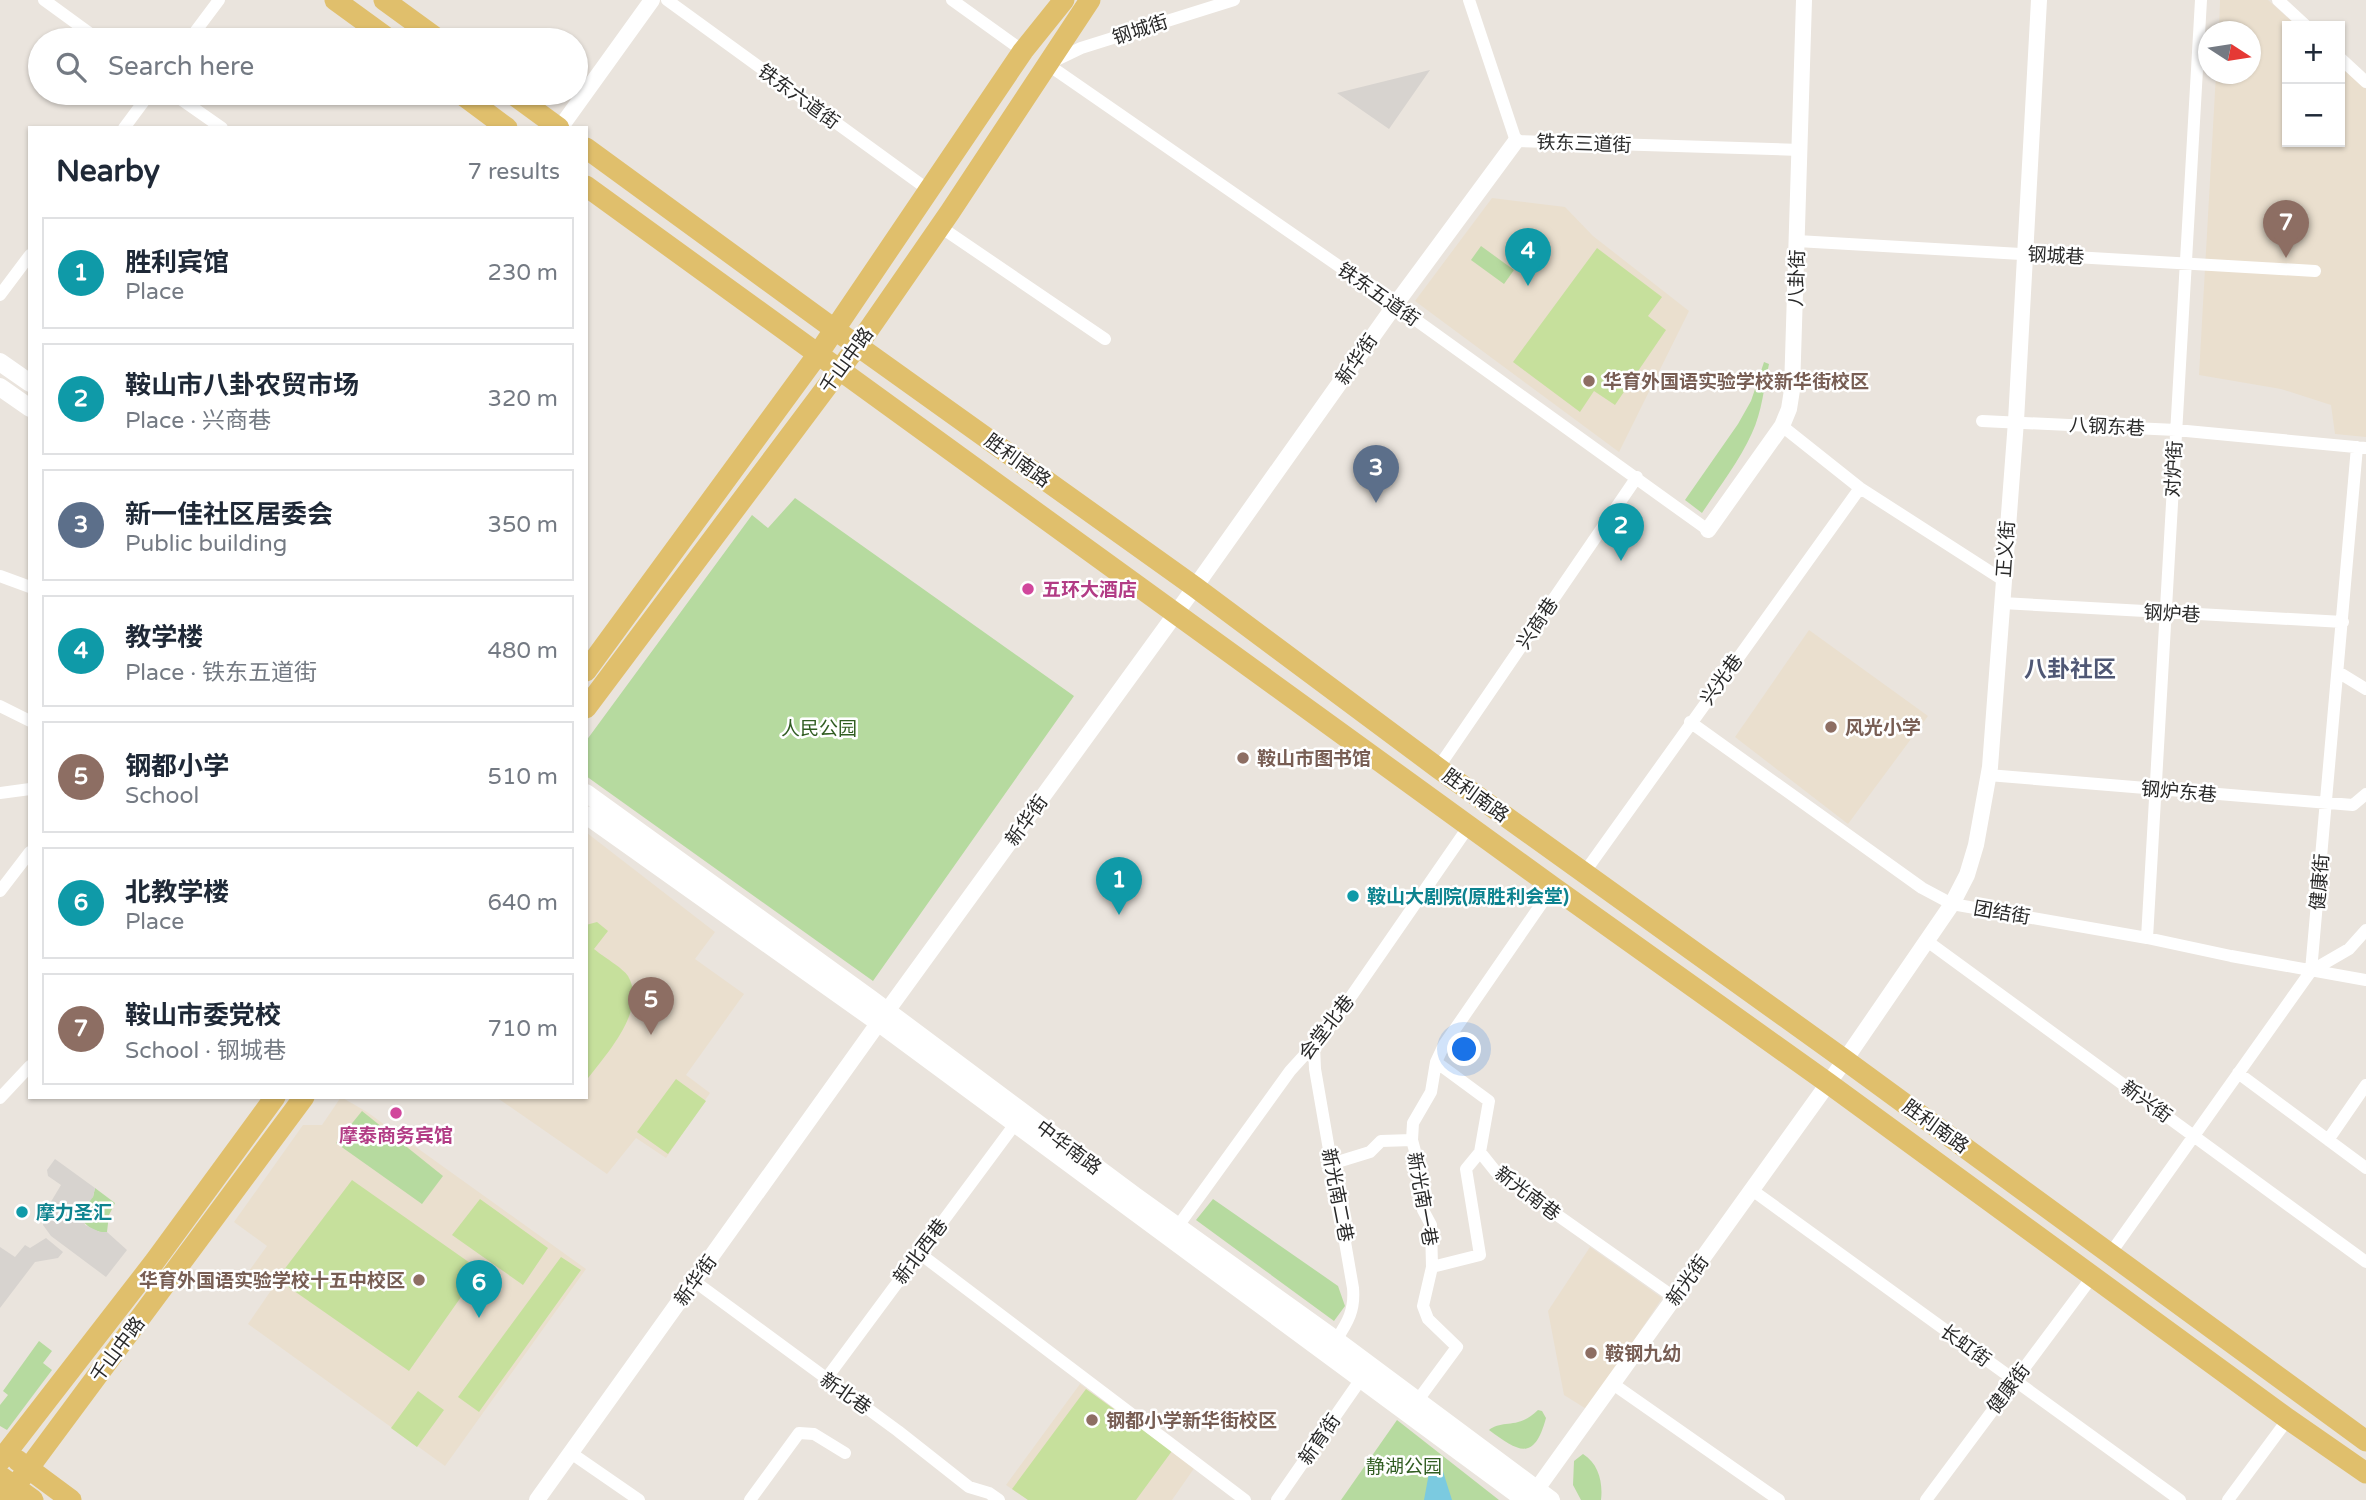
<!DOCTYPE html>
<meta charset="utf-8">
<style>
body{margin:0;font-family:"Varela Round","Noto Sans SC",sans-serif;background:#f6f6f7;color:#1f2937}
.controls{position:absolute;right:21px;top:21px;display:grid;overflow:hidden;border-radius:0px;box-shadow:0 2px 5px #0004}
.controls button{width:63px;height:63px;display:grid;place-items:center;padding:0;border:0;border-bottom:2px solid #e0e1e3;background:#fff;color:#1f2937;font:35px sans-serif}
.compass{position:absolute;left:2198px;top:21px;width:63px;height:63px;border-radius:50%;background:#fff;box-shadow:0 2px 5px #0004;rotate:102deg}
.you{position:absolute;left:1465px;top:1050px;width:24px;height:24px;margin:-18px;border:5px solid #fff;border-radius:50%;background:#1a73e8;box-shadow:0 0 0 10px #1a73e833}
.badge{display:grid;place-items:center;width:46px;height:46px;border-radius:50%;background:#0b8043;color:#fff;font-size:23px;font-weight:700}
.pin{position:absolute;translate:-50% -58px;filter:drop-shadow(0 2px 4px #0008)}
.pin::after{content:'';position:absolute;top:37px;width:24px;height:21px;background:inherit;clip-path:polygon(0 0,100% 0,50% 100%)}
.list{margin:0;padding:0;list-style:none}
h2{display:flex;justify-content:space-between;align-items:center;height:91px;margin:0;padding:0 28px;font-size:30px}
h2 small{font-size:23px;font-weight:400;color:#747a83}
.list li{display:grid;grid-template-columns:46px 1fr auto;gap:21px;align-items:center;box-sizing:border-box;height:112px;margin:0 14px 14px;padding:0 14px;border:2px solid #e0e1e3;border-radius:0px}
.list b{display:block;font-size:26px;white-space:nowrap}
.list p{margin:0;font-size:23px;white-space:nowrap;color:#747a83}
.list em{font-size:23px;font-style:normal;color:#747a83}
.icon{flex:none;width:38px;height:38px;fill:none;stroke:currentColor;stroke-width:2;stroke-linecap:round;stroke-linejoin:round}
.map{position:relative;flex:none;width:2366px;height:1500px;overflow:hidden}
.search{position:absolute;background:#fff;box-shadow:0 2px 5px #0004;left:28px;top:28px;width:560px;height:77px;display:flex;align-items:center;gap:18px;box-sizing:border-box;padding:0 24px;border-radius:38px;color:#747a83;font-size:26px}
.panel{position:absolute;background:#fff;box-shadow:0 2px 5px #0004;left:28px;top:126px;width:560px;height:973px;border-radius:0px}
.map>svg:first-child{display:block}
.education{fill:#eadfce}
.green{fill:#b6da9f}
.pitch{fill:#c6e09c}
.plaza{fill:#d7d3cf}
.water{fill:#7bcae0}
.lines{fill:none;stroke-linecap:round;stroke-linejoin:round}
.minor{stroke:#fff;stroke-width:12}
.tertiary{stroke:#fff;stroke-width:16}
.secondary{stroke:#fff;stroke-width:18}
.primary{stroke:#e0bf6c;stroke-width:21}
.education-dot{fill:#8d6e63;stroke:#fff;stroke-width:2.5}
.hotel-dot{fill:#d1479c;stroke:#fff;stroke-width:2.5}
.culture-dot{fill:#0f9aa8;stroke:#fff;stroke-width:2.5}
.labels{text-anchor:middle;stroke-width:5;stroke-linejoin:round;paint-order:stroke}
.street-label{font-size:19px;fill:#292929;stroke:#fff}
.education-label{font-size:19px;font-weight:bold;fill:#785e54;stroke:#fff;text-anchor:start}
.hotel-label{font-size:19px;font-weight:bold;fill:#b23c85;stroke:#fff;text-anchor:start}
.park-label{font-size:19px;fill:#315d22;stroke:#fff}
.culture-label{font-size:19px;font-weight:bold;fill:#0d838f;stroke:#fff;text-anchor:start}
.quarter-label{font-size:23px;font-weight:bold;fill:#4f5774;stroke:#fff}
</style>
<div class="map">
<svg width="2366" height="1500" viewBox="0 0 2366 1500">
<rect width="100%" height="100%" fill="#eae4dd"/>
<path class="education" d="M2220,0H2268L2297,26H2287V142H2340V65L2366,89V437L2335,434L2331,405L2281,389L2199,375L2216,74H2250V32L2219,31Z
M1492,198L1565,207L1593,236L1689,311L1619,452L1415,301Z
M1809,630L1928,716L1848,824L1735,737Z
M587,833L715,932L695,959L744,994L686,1075L710,1093L666,1158L636,1138L607,1174L496,1097H586Z
M341,1097L367,1112L586,1269L445,1466L248,1324L272,1289L249,1271L267,1246L234,1222L303,1125H322Z
M1590,1247L1662,1298L1588,1410L1564,1395L1548,1311Z
M1080,1384L1195,1467L1172,1500H1028L1006,1485Z"/>
<path class="green" d="M1481,246L1514,270L1504,284L1471,260Z
M1764,362L1769,364C1764,387 1762,412 1752,433C1739,462 1719,487 1702,513L1685,500L1738,424L1751,401Z
M795,498L1074,696L873,981L586,776V741L752,515L768,528Z
M362,1111L443,1176L422,1204L336,1143Z
M95,1188L115,1203L109,1215L107,1232C91,1233 84,1223 75,1211L79,1205L93,1197Z
M1213,1199L1338,1286L1345,1306L1334,1321L1196,1220Z
M39,1341L52,1351L43,1363L52,1370L7,1430L0,1426V1405L8,1395L3,1391Z
M1538,1410L1542,1411L1546,1418C1534,1462 1519,1452 1489,1430C1502,1419 1518,1430 1538,1410Z
M1397,1420L1499,1500H1341Z
M1583,1454C1599,1464 1603,1483 1601,1500H1581L1573,1485L1574,1461Z"/>
<path class="pitch" d="M1597,248L1662,297L1648,316L1666,330L1615,405L1594,391L1580,412L1513,362Z
M597,922L608,931L594,949C602,956 623,968 628,976C648,1011 605,1055 586,1081V925Z
M676,1079L706,1101L668,1154L637,1132Z
M352,1180L480,1270L409,1371L277,1279Z
M480,1199L548,1248L523,1285L452,1235Z
M561,1257L581,1270L479,1412L458,1397Z
M1086,1389L1172,1451L1136,1500H1028L1012,1489Z
M418,1391L444,1410L417,1447L391,1428Z"/>
<path class="plaza" d="M1430,70L1389,129L1337,93Z
M55,1159L95,1188L93,1197L87,1205H79L75,1211L84,1219L85,1225L100,1232H107L127,1250L106,1277L51,1236L43,1225V1215L61,1185L48,1176L47,1170Z
M46,1238L63,1252L58,1258L35,1262L0,1308V1247L15,1257L25,1245L30,1248Z"/>
<path class="water" d="M1431,1462H1440L1452,1500H1424Z"/>
<g class="lines">
<path class="minor" d="M44,0L99,40
M667,0L930,191
M952,0L1023,51
M1469,0L1516,141L1800,150
M2278,0L2306,26
M189,40L219,0
M2340,58L2366,82
M1054,61L1081,48L1234,0
M1047,64L1395,305L1708,530
M172,93L222,128
M124,128L150,93
M939,226L1105,339
M1797,241L2315,271
M0,295L30,255
M1982,421L2176,430L2366,448
M1782,426L1860,488L2003,580
M0,576L30,587
M2002,603L2343,622
M2338,672L2366,689
M0,706L30,721
M1690,722L1922,888L1952,904L2147,938L2231,956L2366,980
M1438,768L1637,477
M1988,775L2353,805L2366,794
M0,793L30,789
M1584,873L1860,488
M0,891L30,852
M2147,938L2201,0
M1927,941L2366,1262
M2311,971L2349,949L2366,930
M1314,1046L1315,1069L1353,1288C1355,1310 1348,1322 1336,1340
M1436,1062L1489,1101L1480,1152L1496,1172L1675,1298
M2238,1073L2366,1168
M0,1098L30,1066
M2328,1140L2366,1085
M1331,1164L1370,1152L1381,1141L1412,1140
M1752,1190L2180,1500
M1178,1226L1290,1071L1330,1027L1469,826
M919,1253L1245,1500
M2110,1254L2311,971L2357,447
M1432,1267L1480,1255L1466,1169L1480,1152
M694,1281L898,1431L969,1487L989,1493L999,1500
M826,1379L1015,1124
M1613,1384L1779,1500
M1418,1400L1457,1347L1428,1319L1423,1306L1432,1267L1431,1225L1423,1210L1419,1166L1412,1140L1413,1123L1431,1092L1436,1062L1444,1045L1553,887
M571,1453L639,1500
M750,1500L799,1433L814,1434L845,1453
M1277,1500L1361,1379
M1926,1500L2092,1277
M2228,1500L2288,1419"/>
<path class="tertiary" d="M560,128L652,0
M1708,530L1782,426L1789,409L1792,390L1804,0
M537,1500L887,1011L1195,587L1395,305L1516,141
M1529,1500L1845,1060L1952,904L1967,875L1976,845L1990,767L2016,421L2039,0"/>
<path class="secondary" d="M0,362L30,383
M0,387L30,408
M586,793L871,999L1135,1196L1336,1340L1551,1500
M586,815L879,1023L1525,1500"/>
<path class="primary" d="M335,0L390,40
M384,0L439,40
M460,93L507,128
M511,93L559,128
M586,148L834,329L1195,587L1438,768L1845,1060L2366,1441
M586,186L1553,887L1828,1083L2288,1419L2366,1473
M586,671L818,354L1023,51L1064,0
M586,708L858,345L950,212L1090,0
M17,1460L71,1500
M0,1461L155,1261L275,1097
M0,1476L33,1500
M5,1500L304,1097"/>
</g>
<g class="education-dot">
<circle cx="1589" cy="381" r="7"/>
<circle cx="1831" cy="727" r="7"/>
<circle cx="1243" cy="758" r="7"/>
<circle cx="419" cy="1280" r="7"/>
<circle cx="1591" cy="1353" r="7"/>
<circle cx="1092" cy="1420" r="7"/>
</g>
<g class="hotel-dot">
<circle cx="1028" cy="589" r="7"/>
<circle cx="396" cy="1113" r="7"/>
</g>
<g class="culture-dot">
<circle cx="1353" cy="896" r="7"/>
<circle cx="22" cy="1212" r="7"/>
</g>
<g class="labels">
<g class="street-label">
<text transform="translate(1140 29) rotate(-18)" y="7">钢城街</text>
<text transform="translate(799 96) rotate(36)" y="7">铁东六道街</text>
<text transform="translate(1584 143) rotate(2)" y="7">铁东三道街</text>
<text transform="translate(2056 255) rotate(3)" y="7">钢城巷</text>
<text transform="translate(1796 278) rotate(-88)" y="7">八卦街</text>
<text transform="translate(1379 294) rotate(35)" y="7">铁东五道街</text>
<text transform="translate(1356 359) rotate(-55)" y="7">新华街</text>
<text transform="translate(846 360) rotate(-54)" y="7">千山中路</text>
<text transform="translate(2107 426) rotate(3)" y="7">八钢东巷</text>
<text transform="translate(1018 460) rotate(36)" y="7">胜利南路</text>
<text transform="translate(2173 469) rotate(-87)" y="7">对炉街</text>
<text transform="translate(2005 549) rotate(-86)" y="7">正义街</text>
<text transform="translate(2172 613) rotate(3)" y="7">钢炉巷</text>
<text transform="translate(1537 623) rotate(-56)" y="7">兴商巷</text>
<text transform="translate(1721 679) rotate(-54)" y="7">兴光巷</text>
<text transform="translate(2179 791) rotate(5)" y="7">钢炉东巷</text>
<text transform="translate(1476 795) rotate(36)" y="7">胜利南路</text>
<text transform="translate(1026 820) rotate(-54)" y="7">新华街</text>
<text transform="translate(2319 882) rotate(-85)" y="7">健康街</text>
<text transform="translate(2002 912) rotate(10)" y="7">团结街</text>
<text transform="translate(1326 1027) rotate(-52)" y="7">会堂北巷</text>
<text transform="translate(2147 1101) rotate(36)" y="7">新兴街</text>
<text transform="translate(1936 1126) rotate(36)" y="7">胜利南路</text>
<text transform="translate(1069 1147) rotate(37)" y="7">中华南路</text>
<text transform="translate(1528 1193) rotate(37)" y="7">新光南巷</text>
<text transform="translate(1338 1195) rotate(79)" y="7">新光南二巷</text>
<text transform="translate(1423 1199) rotate(80)" y="7">新光南一巷</text>
<text transform="translate(920 1251) rotate(-53)" y="7">新北西巷</text>
<text transform="translate(695 1280) rotate(-54)" y="7">新华街</text>
<text transform="translate(1687 1280) rotate(-54)" y="7">新光街</text>
<text transform="translate(1966 1345) rotate(36)" y="7">长虹街</text>
<text transform="translate(117 1349) rotate(-53)" y="7">千山中路</text>
<text transform="translate(2008 1388) rotate(-53)" y="7">健康街</text>
<text transform="translate(846 1393) rotate(35)" y="7">新北巷</text>
<text transform="translate(1319 1439) rotate(-55)" y="7">新育街</text>
</g>
<g class="education-label">
<text x="1603" y="388">华育外国语实验学校新华街校区</text>
<text x="1845" y="734">风光小学</text>
<text x="1257" y="765">鞍山市图书馆</text>
<text x="405" y="1287" text-anchor="end">华育外国语实验学校十五中校区</text>
<text x="1605" y="1360">鞍钢九幼</text>
<text x="1106" y="1427">钢都小学新华街校区</text>
</g>
<g class="hotel-label">
<text x="1042" y="596">五环大酒店</text>
<text x="396" y="1142" text-anchor="middle">摩泰商务宾馆</text>
</g>
<g class="park-label">
<text x="819" y="735">人民公园</text>
<text x="1404" y="1473">静湖公园</text>
</g>
<g class="culture-label">
<text x="1367" y="903">鞍山大剧院(原胜利会堂)</text>
<text x="36" y="1219">摩力圣汇</text>
</g>
<g class="quarter-label">
<text x="2070" y="677">八卦社区</text>
</g>
</g>
</svg>
<div class="controls">
<button>+</button>
<button>−</button>
</div>
<svg class="compass" viewBox="-18 -18 36 36"><path d="M0-13l5 13h-10z" fill="#e53935"/><path d="M0 13l5-13h-10z" fill="#747a83"/></svg>
<div class="you"></div>
<div class="pin badge" style="left:1119px;top:915px;background:#0f9aa8">1</div>
<div class="pin badge" style="left:1621px;top:561px;background:#0f9aa8">2</div>
<div class="pin badge" style="left:1376px;top:503px;background:#5c6f8a">3</div>
<div class="pin badge" style="left:1528px;top:286px;background:#0f9aa8">4</div>
<div class="pin badge" style="left:651px;top:1035px;background:#8d6e63">5</div>
<div class="pin badge" style="left:479px;top:1318px;background:#0f9aa8">6</div>
<div class="pin badge" style="left:2286px;top:258px;background:#8d6e63">7</div>
<div class="search"><svg class="icon" aria-label="search" viewBox="0 0 24 24"><circle cx="10" cy="10" r="6"/><path d="M15 15l6 6"/></svg>Search here</div>
<section class="panel">
<h2>Nearby<small>7 results</small></h2>
<ul class="list">
<li><span class="badge" style="background:#0f9aa8">1</span><div><b>胜利宾馆</b><p>Place</p></div><em>230 m</em></li>
<li><span class="badge" style="background:#0f9aa8">2</span><div><b>鞍山市八卦农贸市场</b><p>Place · 兴商巷</p></div><em>320 m</em></li>
<li><span class="badge" style="background:#5c6f8a">3</span><div><b>新一佳社区居委会</b><p>Public building</p></div><em>350 m</em></li>
<li><span class="badge" style="background:#0f9aa8">4</span><div><b>教学楼</b><p>Place · 铁东五道街</p></div><em>480 m</em></li>
<li><span class="badge" style="background:#8d6e63">5</span><div><b>钢都小学</b><p>School</p></div><em>510 m</em></li>
<li><span class="badge" style="background:#0f9aa8">6</span><div><b>北教学楼</b><p>Place</p></div><em>640 m</em></li>
<li><span class="badge" style="background:#8d6e63">7</span><div><b>鞍山市委党校</b><p>School · 钢城巷</p></div><em>710 m</em></li>
</ul>
</section>
</div>
